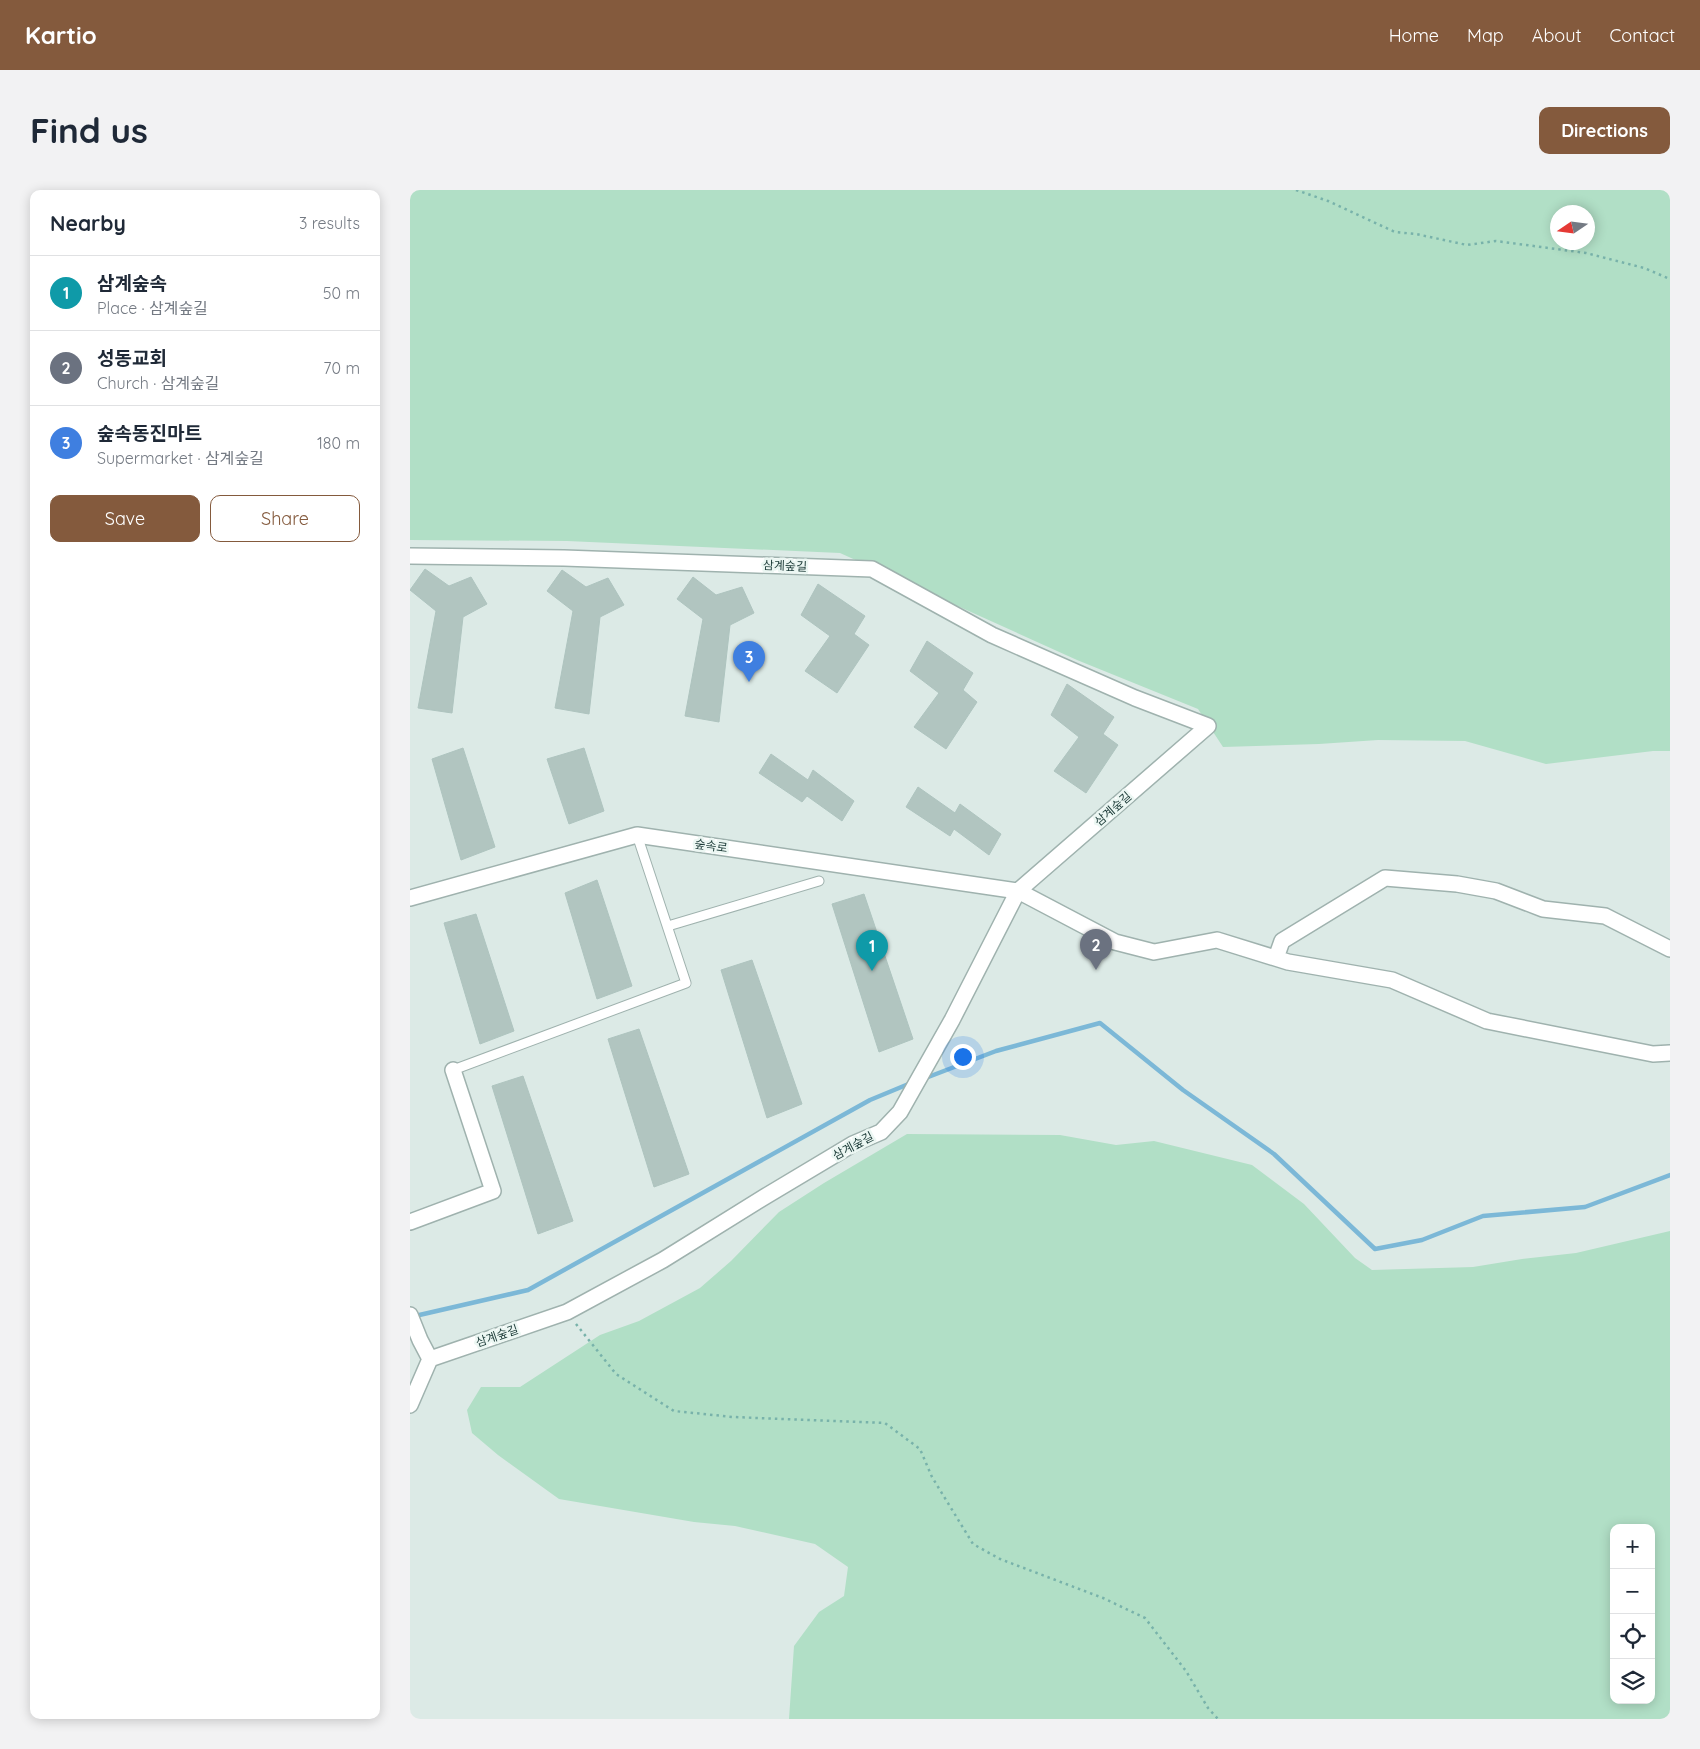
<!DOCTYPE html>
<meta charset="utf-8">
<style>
body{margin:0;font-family:Quicksand,"Noto Sans KR",sans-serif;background:#f2f2f3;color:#1f2937}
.controls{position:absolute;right:15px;bottom:15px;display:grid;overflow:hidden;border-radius:10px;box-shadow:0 2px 12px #0003}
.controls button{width:45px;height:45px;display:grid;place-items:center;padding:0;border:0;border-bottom:1px solid #e0e1e3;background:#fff;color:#1f2937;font:25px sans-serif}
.compass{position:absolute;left:1140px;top:15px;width:45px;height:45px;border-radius:50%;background:#fff;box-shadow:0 2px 12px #0003;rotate:257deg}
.you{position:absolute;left:552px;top:866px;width:18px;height:18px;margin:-12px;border:4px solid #fff;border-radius:50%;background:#1a73e8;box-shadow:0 0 0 8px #1a73e833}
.badge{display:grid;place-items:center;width:32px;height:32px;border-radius:50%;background:#845a3d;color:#fff;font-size:16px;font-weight:700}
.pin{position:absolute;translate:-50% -41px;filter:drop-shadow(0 1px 2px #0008)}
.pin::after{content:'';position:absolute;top:26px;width:18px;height:15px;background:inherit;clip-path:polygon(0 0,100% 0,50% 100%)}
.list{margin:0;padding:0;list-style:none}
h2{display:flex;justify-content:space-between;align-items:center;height:65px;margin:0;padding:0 20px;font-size:21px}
h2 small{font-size:16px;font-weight:400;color:#747a83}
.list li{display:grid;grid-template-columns:32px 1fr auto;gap:15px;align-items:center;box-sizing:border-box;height:75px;padding:0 20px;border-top:1px solid #e0e1e3}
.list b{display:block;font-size:19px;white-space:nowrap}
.list p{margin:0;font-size:16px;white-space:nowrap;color:#747a83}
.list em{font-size:16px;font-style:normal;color:#747a83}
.actions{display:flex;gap:10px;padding:15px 20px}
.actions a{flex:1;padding:11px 0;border:1px solid #845a3d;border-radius:10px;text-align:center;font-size:18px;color:#845a3d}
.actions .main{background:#845a3d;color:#fff}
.icon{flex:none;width:28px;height:28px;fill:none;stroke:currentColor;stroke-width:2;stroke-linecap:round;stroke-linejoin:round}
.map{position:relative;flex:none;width:1260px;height:1529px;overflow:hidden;border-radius:10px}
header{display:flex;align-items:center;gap:30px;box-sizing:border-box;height:70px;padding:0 25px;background:#845a3d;color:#fff}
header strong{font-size:24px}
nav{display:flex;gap:28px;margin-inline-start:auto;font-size:18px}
.intro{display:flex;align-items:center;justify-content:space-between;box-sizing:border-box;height:120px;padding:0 30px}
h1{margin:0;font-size:35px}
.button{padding:12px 22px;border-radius:10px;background:#845a3d;color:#fff;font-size:18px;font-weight:700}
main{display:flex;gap:30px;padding:0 30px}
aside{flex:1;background:#fff;border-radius:10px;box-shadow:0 2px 12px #0003}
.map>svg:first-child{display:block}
.green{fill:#b1dfc6;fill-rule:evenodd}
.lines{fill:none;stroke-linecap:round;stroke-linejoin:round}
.stream{stroke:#7cb8d7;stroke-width:4.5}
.building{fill:#b1c5c0;stroke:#aec4bf}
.service-casing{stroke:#9fb2ae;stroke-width:11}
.minor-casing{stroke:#9fb2ae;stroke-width:18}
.path{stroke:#78b2aa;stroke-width:2.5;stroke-dasharray:2.5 4;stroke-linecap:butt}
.service{stroke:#fff;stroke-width:9}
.minor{stroke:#fff;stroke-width:15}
.labels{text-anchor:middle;stroke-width:5;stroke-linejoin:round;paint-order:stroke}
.street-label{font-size:12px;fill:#1c3b38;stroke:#ecf7f3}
</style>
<header>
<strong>Kartio</strong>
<nav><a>Home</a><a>Map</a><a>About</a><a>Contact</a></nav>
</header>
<div class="intro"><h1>Find us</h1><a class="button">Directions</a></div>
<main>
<aside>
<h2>Nearby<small>3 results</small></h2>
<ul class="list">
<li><span class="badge" style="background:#0f9aa8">1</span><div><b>삼계숲속</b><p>Place · 삼계숲길</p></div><em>50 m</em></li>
<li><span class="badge" style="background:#6b7280">2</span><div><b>성동교회</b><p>Church · 삼계숲길</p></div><em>70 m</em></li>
<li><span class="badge" style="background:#3f7fe0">3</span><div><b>숲속동진마트</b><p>Supermarket · 삼계숲길</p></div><em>180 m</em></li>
</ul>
<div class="actions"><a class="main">Save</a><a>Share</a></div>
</aside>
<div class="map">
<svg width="1260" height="1529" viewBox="0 0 1260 1529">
<rect width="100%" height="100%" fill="#dceae6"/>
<path class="green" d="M0,0H1260V561H1243L1136,574L1055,551L968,550L909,554L813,557L788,519L667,470L430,363L157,351L0,350ZM1148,22H1178V52H1148Z
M497,944L650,945L706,955L744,951L842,975L894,1014L945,1068L962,1080L1063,1077L1112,1069L1166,1063L1260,1041V1529H379L384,1456L409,1422L434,1406L438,1377L405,1354L325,1336L284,1332L149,1309L88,1265L62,1243L57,1220L71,1197H110L190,1145L229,1131L290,1098L321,1071L369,1022L414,993ZM1204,1338H1241V1510H1204Z"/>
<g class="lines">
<path class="stream" d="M513,889L586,861L690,833L773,900L864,964L965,1059L1012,1050L1073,1026L1175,1017L1260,985
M5,1126L118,1100L460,910L501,893"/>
</g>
<path class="building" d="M15,379L39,396L61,387L77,414L53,427L42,523L8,518L26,421L0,400Z
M152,380L176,397L198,388L214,415L190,427L179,524L145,518L163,421L137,401Z
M283,387L306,405L332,397L344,423L320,435L309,532L275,526L293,429L267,409Z
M408,394L455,426L444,444L459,455L427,503L395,481L420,446L391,425Z
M517,451L563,483L553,500L567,512L536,559L504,537L529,503L500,481Z
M657,494L704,527L693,544L708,555L676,603L644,581L669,547L641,525Z
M53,558L85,657L51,670L22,569Z
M174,558L194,621L159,634L137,569Z
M361,564L398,590L403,580L444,611L432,631L397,606L392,612L349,583Z
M508,597L545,623L550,614L591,644L579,665L544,639L540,646L496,617Z
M187,690L222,796L187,809L155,703Z
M454,704L503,849L469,862L422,714Z
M66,724L104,841L70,854L34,733Z
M342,770L392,914L357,928L311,780Z
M229,839L279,984L244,997L198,849Z
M113,886L163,1031L128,1044L82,896Z"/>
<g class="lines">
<g class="service-casing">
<path id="service" d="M258,736L409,691
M43,880L276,793L227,645"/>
</g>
<g class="minor-casing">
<path id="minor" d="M0,366L154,368L462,379L582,445L725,508L798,536L608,701L542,830L490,922L471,942L443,954L356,1006L253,1070L157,1122L20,1169L0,1215
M0,708L227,645L608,701L705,752L744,762L807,750L878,772L982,790L1077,831L1243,864L1260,863
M866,768L872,751L975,688L1047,694L1086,701L1133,719L1195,726L1260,759
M0,1032L83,1001L43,880
M0,1125L10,1150L20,1169"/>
</g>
<path class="path" d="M886,0L918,11L985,42L1006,44L1057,55L1086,51L1176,63L1234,78L1260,89
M166,1134L206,1184L264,1221L323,1227L475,1233L510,1259L522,1287L563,1354L590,1369L693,1408L735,1428L776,1481L798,1518L808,1529"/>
<use href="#service" class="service"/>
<use href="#minor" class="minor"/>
</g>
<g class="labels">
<g class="street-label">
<text transform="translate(375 376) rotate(2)" y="4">삼계숲길</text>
<text transform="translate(703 619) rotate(-41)" y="4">삼계숲길</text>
<text transform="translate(301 656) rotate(8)" y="4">숲속로</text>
<text transform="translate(443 956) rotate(-28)" y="4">삼계숲길</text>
<text transform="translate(87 1146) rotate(-19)" y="4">삼계숲길</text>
</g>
</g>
</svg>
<div class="controls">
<button>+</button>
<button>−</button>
<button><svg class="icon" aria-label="locate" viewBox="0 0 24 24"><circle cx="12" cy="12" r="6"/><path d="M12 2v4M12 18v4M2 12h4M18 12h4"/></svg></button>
<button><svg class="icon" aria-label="layers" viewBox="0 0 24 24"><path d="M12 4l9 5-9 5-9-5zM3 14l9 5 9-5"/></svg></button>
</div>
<svg class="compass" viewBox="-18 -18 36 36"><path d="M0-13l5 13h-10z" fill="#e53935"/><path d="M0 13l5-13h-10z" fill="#747a83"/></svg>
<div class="you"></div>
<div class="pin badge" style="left:462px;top:781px;background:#0f9aa8">1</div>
<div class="pin badge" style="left:686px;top:780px;background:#6b7280">2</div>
<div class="pin badge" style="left:339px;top:492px;background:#3f7fe0">3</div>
</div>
</main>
